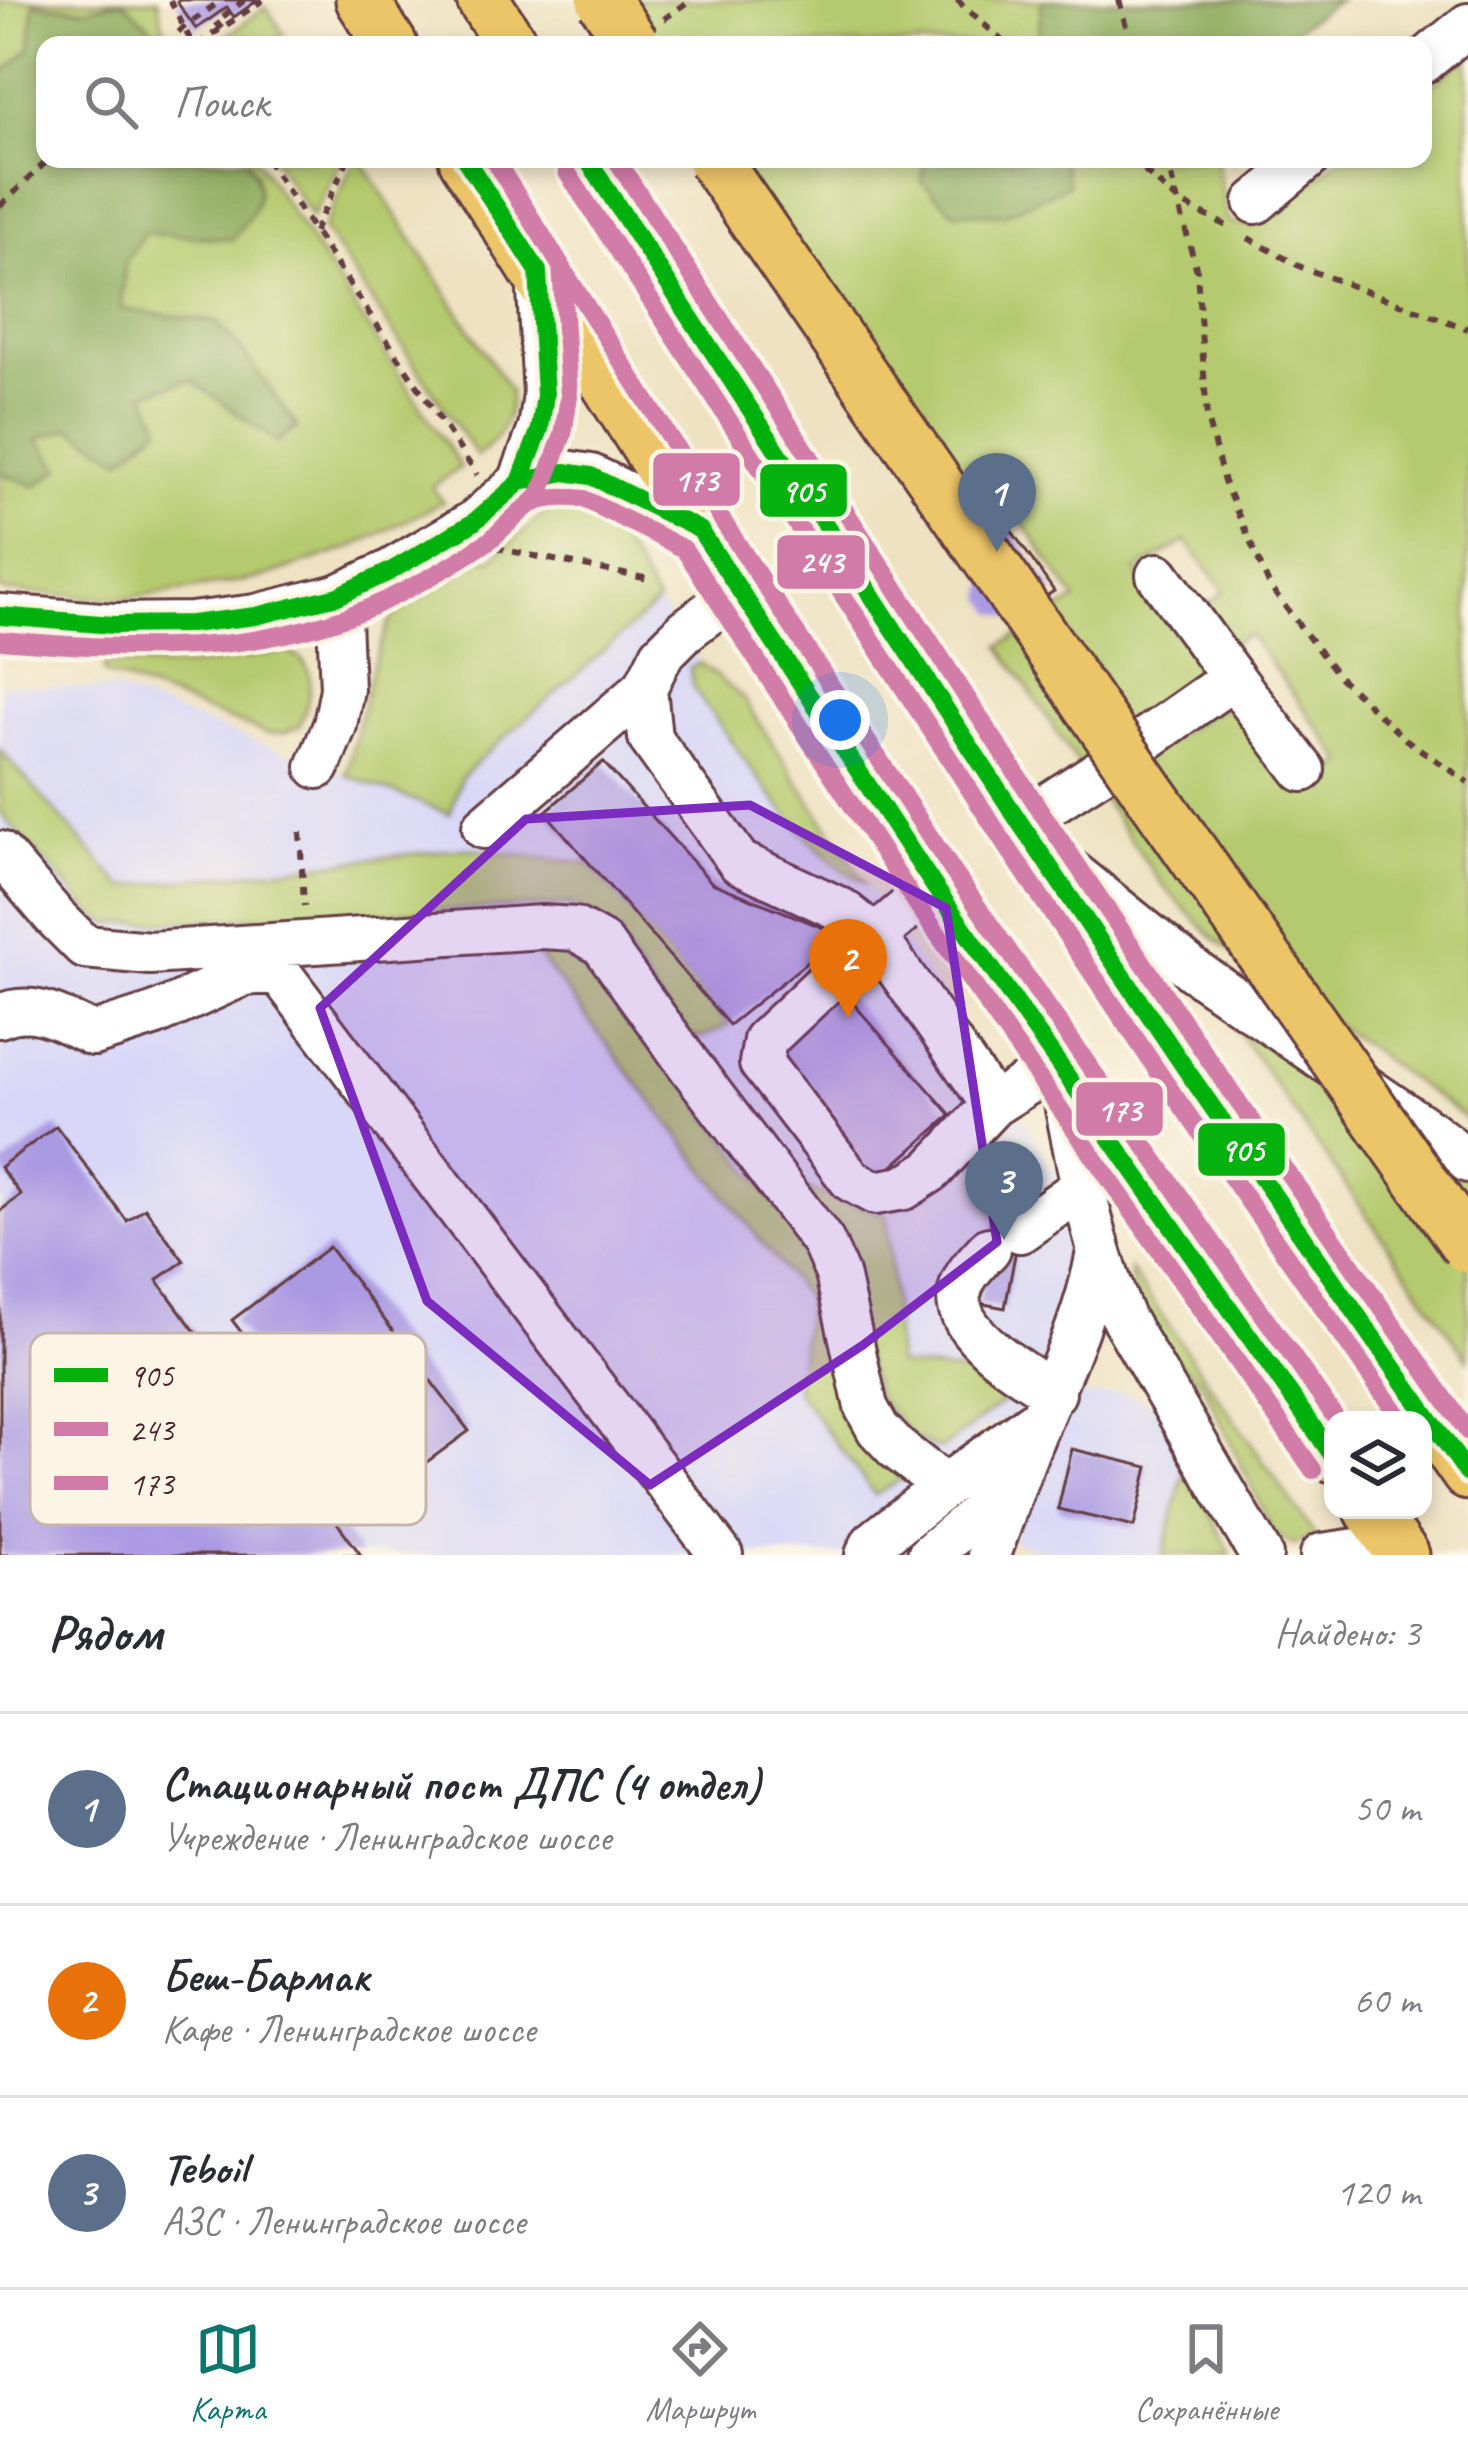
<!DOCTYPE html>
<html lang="ru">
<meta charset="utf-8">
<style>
body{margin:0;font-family:Caveat,sans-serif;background:#f7f7f7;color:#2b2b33}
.controls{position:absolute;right:36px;bottom:36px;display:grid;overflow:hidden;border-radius:24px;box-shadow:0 6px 18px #0003}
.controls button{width:108px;height:108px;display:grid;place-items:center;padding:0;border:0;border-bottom:3px solid #e1e1e2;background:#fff;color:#2b2b33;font:60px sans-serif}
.you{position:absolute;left:840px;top:720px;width:42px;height:42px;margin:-30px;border:9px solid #fff;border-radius:50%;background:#1a73e8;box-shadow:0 0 0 18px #1a73e833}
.badge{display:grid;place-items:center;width:78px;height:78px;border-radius:50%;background:#0f766e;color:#fff;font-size:39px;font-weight:700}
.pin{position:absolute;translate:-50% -99px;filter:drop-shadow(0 3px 6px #0008)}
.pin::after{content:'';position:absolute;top:63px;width:42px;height:36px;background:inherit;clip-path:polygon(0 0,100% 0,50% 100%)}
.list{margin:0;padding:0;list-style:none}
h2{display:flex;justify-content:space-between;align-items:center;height:156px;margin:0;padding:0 48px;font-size:51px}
h2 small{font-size:39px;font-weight:400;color:#7c7c81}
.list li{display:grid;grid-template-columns:78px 1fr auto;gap:36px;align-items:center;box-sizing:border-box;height:192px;padding:0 48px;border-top:3px solid #e1e1e2}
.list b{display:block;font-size:45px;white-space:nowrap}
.list p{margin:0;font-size:39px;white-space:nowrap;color:#7c7c81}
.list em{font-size:39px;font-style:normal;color:#7c7c81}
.icon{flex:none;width:66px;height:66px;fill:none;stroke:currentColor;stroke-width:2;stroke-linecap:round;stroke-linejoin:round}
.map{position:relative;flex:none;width:1468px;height:1555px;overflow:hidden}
.search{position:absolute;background:#fff;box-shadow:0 6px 18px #0003;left:36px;right:36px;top:36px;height:132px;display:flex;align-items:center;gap:30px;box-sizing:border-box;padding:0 42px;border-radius:24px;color:#7c7c81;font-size:45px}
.sheet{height:732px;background:#fff}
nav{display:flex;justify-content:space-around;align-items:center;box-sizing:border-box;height:168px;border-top:3px solid #e1e1e2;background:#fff;font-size:33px;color:#7c7c81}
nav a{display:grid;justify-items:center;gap:6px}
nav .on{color:#0f766e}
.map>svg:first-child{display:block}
.built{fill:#d8d7f8}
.green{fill:#b5ca6e;stroke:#80744c;stroke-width:3}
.forest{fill:#90ae61;stroke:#6d6646;stroke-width:3}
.building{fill:#aa9ae4}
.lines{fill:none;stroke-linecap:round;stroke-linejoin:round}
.minor-casing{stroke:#633c42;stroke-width:48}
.major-casing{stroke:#633c42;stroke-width:57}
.path{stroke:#633c42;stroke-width:6;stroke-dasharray:9 9;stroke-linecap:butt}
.minor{stroke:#fff;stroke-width:42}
.major{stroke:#edc569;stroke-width:51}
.major-bridge-casing{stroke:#633c42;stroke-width:57;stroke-linecap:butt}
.major-bridge{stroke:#edc569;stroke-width:51}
.bus-1-casing{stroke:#fcf5e5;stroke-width:27}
.bus-2-casing{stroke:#fcf5e5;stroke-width:27}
.bus-3-casing{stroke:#fcf5e5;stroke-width:27}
.bus-1{stroke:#05b10d;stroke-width:18}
.bus-2{stroke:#d27ba8;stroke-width:18}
.bus-3{stroke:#d27ba8;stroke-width:18}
.marked{fill:#7b2cbf;fill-opacity:0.2;stroke:#7b2cbf;stroke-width:9;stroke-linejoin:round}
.key{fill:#fcf5e5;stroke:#c7b5ad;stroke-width:3}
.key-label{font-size:33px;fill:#4a1f2b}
.line-badge{stroke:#fcf5e5;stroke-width:4.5}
.badge-label{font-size:33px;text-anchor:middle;font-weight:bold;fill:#fff}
</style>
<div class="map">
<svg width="1468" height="1555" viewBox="0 0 1468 1555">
<rect width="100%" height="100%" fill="#fcf5e5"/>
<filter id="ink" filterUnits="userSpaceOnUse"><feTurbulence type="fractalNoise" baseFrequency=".00833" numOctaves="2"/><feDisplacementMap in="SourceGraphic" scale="24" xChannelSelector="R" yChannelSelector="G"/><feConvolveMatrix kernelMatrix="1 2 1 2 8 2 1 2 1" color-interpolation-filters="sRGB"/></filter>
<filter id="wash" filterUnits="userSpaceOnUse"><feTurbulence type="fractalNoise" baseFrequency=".004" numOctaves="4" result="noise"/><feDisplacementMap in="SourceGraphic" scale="48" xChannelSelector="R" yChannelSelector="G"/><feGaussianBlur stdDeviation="2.7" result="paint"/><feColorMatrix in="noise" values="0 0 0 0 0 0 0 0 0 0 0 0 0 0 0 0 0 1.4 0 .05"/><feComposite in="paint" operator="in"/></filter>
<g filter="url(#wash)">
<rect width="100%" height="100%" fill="#eee2c2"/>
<path class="built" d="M658,603L700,663L742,697L1021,1116L1057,1173L1081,1220L1084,1274L1019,1412L971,1436L995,1468L933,1512L963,1555H0V684L116,690L450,813L461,778L480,759Z
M1119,1393L1145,1399L1158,1410L1186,1463L1163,1555H1060L1011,1541L1073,1398Z"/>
<path class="green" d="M0,0H158L163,26L177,45H169L123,1L83,9L34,3L30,48L1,79Z
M624,0H1042L1038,45H655Z
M266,7L284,34L272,42L273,45H214Z
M1468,56V1120L1214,938L1163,886L1097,791L1213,711L1232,709L1295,793L1344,762L1249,634L1229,646L1202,608L1225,591L1186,541L1136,571L1199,658L1202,673L1196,684L1080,767L1000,646L1076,600L987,471L964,488L735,159H925L922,182L954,212L1004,214L1067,185L1062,159H1216L1228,221L1255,227L1340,159H1423V93Z
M246,159H256L461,467L432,487L443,502L350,548L262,578L124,599L0,591V473L37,485V439L144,393L191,380L277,441L296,428L243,352L217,322L121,310L125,262L144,233L232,239L257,175Z
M273,159H342L312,217Z
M355,159H360L510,391C511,420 500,439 477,456L323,229Z
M565,500C606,500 638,572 658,603L480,759L461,778L450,814L346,775L373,664L391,618L484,557L489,561L555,505Z
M284,652C322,658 310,700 300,726L283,733L268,734L104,673L105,664L190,667Z
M700,663L742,697L865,883C812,857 754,774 720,725C712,713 699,700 693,686C691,680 691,674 690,668Z
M0,750L123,887L464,848L590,864L729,1025L704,1037L685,1035L607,925L571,905L111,924L91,912L0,813Z
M526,940L563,941L595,962L801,1238L904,1478L875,1495L796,1390L807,1300Z
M1221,1008L1468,1178V1359Z
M807,1189L887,1215L897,1365L968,1373L1004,1401L943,1448H935L914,1438L878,1398Z
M1130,1270L1316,1537L1293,1545L1274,1534L1204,1386C1191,1369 1174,1360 1159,1345C1142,1327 1132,1294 1130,1270Z
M1186,1463L1231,1555H1163Z"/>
<path class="forest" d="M1042,0H1339L1271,45H1038Z
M123,1L169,45H45V159H246C270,194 255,211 232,239L144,233L125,262L121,309L217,322L243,352L297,427L277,442L191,380L145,393L161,426L122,459L70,428L38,439L60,469L36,486L0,473V77L30,48L34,3L83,9Z
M925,159H1062L1068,185L1004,214L954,212L922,182Z"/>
<g id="blocks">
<path class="building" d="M180,0H258L234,17L227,7L196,29L177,2Z
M987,496L1054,591L1012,618L994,613L983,597L987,580L948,524Z
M603,762L712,883L841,935L729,1025L545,812Z
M838,986L951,1115L877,1180L764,1050Z
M56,1126L127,1221L145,1208L184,1261L157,1280L361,1555H0V1211L21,1195L0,1167Z
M984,1171L1029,1180L1005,1308L979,1303L999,1199L980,1195Z
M329,1247L469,1431L371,1503L232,1320Z
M1072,1449L1148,1467L1134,1527L1058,1509Z"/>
</g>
</g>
<g filter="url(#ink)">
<use href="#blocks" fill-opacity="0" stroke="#633c42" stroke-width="3"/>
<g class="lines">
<g class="minor-casing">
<path id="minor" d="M1423,62L1468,25
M1256,202L1307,159
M520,482L565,472L591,476L700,530
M1158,575L1233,678
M0,616L113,625L191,624L256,616L338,596L389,572L474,522L520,482L540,429L545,395L538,273
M645,688L650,738L739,862L842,910L875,936L993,1105
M318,767L335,725L342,689L338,596
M1020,823L1099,772L1233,678L1303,770
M484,827L645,688L662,654L685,631L740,589
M0,853L55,917L85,947L150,953L542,927L575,929L602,944L689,1065L823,1242L837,1274L866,1407L878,1429L896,1448L945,1486L1041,1417
M1053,857L1193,970L1429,1131L1468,1161
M934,886L875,936L765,1040L761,1063L851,1180L875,1193L904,1188L932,1170L993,1105L1058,1064C1076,1150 1089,1239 1124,1320L1261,1555
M0,1016C33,1001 62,1020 93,1034L156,1014L244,974L278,971L721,1555
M1020,1231L1084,1186
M989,1249C976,1263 960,1278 959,1298C958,1336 1026,1376 1054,1393
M867,1555L873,1543L945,1486
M929,1555L1011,1486
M989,1555C1005,1510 1021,1465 1039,1422C1063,1365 1087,1313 1098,1252
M1322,1555L1356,1550L1384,1555"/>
</g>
<g class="major-casing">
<path id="major" d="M362,0L391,45
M483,0L512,45
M465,159L700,530L934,886L1333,1456
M587,159L1020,823L1185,1068L1468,1474
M1371,1510L1403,1555"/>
</g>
<path class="path" d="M170,0L193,45
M957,0L1007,45
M1119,0L1131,45
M664,19L691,0
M222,29L216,22L242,2L240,0
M166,45L184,27L222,0
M197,45L263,0
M266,159L477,475
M1131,159L1179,202L1231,228
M1166,159L1197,271L1207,418L1224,482L1270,587L1340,678L1405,739L1468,782
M0,206L49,159
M314,232L348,159
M1248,238L1301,267L1468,329
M496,546L505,550L649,579
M300,832L304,906"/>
<use href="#minor" class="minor"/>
<use href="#major" class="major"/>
<g class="major-bridge-casing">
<path id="major-bridge" d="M603,0L634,45
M713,159L1146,787L1468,1247"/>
</g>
<use href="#major-bridge" class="major-bridge"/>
<g class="bus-1-casing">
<path id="bus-1" d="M587,159L1020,823L1185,1068L1468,1474
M458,532L474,522L520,482L540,429L545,395L538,271L465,159
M0,616L113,625L191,624L256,616L338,596L389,572L474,522L520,482L565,472L591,476L700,530L934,886L1333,1456"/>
</g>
<g class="bus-2-casing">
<path id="bus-2" d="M567,172L1000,836L1165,1082L1401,1420
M471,552L490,540L540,495L563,435L569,396L561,265L494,159
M0,640C136,651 278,659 402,592C431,577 462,560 489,541C503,530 515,513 530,505C545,497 567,497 584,499L684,549L914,900L1313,1470"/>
</g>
<g class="bus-3-casing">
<path id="bus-3" d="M493,159L720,517L954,873L1337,1420
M616,159L1040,810L1205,1054L1468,1432"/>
</g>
<use href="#bus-1" class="bus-1"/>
<use href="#bus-2" class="bus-2"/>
<use href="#bus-3" class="bus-3"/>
</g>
</g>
<path class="marked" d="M750,805L946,908L997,1242L863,1345L650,1485L427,1301L320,1008L526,819Z"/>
<rect x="30" y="1333" width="396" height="192" rx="18" class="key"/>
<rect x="54" y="1368" width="54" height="14" fill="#05b10d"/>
<rect x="54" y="1422" width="54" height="14" fill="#d27ba8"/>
<rect x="54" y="1476" width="54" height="14" fill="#d27ba8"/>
<g class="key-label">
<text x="129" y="1387">905</text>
<text x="129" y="1441">243</text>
<text x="129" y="1495">173</text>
</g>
<g class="line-badge">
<rect x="651" y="451" width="91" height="57" rx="12" fill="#d27ba8"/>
<rect x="758" y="462" width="91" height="57" rx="12" fill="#05b10d"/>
<rect x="775" y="533" width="92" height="58" rx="12" fill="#d27ba8"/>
<rect x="1074" y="1080" width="91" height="58" rx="12" fill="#d27ba8"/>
<rect x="1196" y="1121" width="91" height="57" rx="12" fill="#05b10d"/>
</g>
<g class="badge-label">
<text x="696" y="491">173</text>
<text x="803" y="502">905</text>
<text x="821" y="573">243</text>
<text x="1119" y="1121">173</text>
<text x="1242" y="1161">905</text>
</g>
</svg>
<div class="controls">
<button><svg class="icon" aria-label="layers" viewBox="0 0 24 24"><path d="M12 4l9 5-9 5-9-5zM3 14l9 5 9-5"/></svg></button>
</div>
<div class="you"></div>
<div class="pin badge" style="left:997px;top:552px;background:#5c6f8a">1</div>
<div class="pin badge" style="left:848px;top:1018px;background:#e8710a">2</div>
<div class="pin badge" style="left:1004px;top:1240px;background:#5c6f8a">3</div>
<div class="search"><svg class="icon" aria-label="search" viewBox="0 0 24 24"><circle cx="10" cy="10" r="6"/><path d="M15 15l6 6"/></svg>Поиск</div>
</div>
<section class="sheet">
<h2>Рядом<small>Найдено: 3</small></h2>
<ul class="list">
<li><span class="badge" style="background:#5c6f8a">1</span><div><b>Стационарный пост ДПС (4 отдел)</b><p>Учреждение · Ленинградское шоссе</p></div><em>50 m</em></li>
<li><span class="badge" style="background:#e8710a">2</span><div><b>Беш-Бармак</b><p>Кафе · Ленинградское шоссе</p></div><em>60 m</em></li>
<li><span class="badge" style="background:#5c6f8a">3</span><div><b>Teboil</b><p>АЗС · Ленинградское шоссе</p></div><em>120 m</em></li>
</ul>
</section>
<nav>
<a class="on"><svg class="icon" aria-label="map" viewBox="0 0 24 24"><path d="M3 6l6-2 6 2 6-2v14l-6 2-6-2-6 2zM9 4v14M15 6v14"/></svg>Карта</a>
<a><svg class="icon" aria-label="directions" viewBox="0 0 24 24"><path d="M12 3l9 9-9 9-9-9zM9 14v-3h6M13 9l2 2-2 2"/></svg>Маршрут</a>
<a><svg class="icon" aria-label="saved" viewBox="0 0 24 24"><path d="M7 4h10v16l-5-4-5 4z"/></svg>Сохранённые</a>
</nav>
